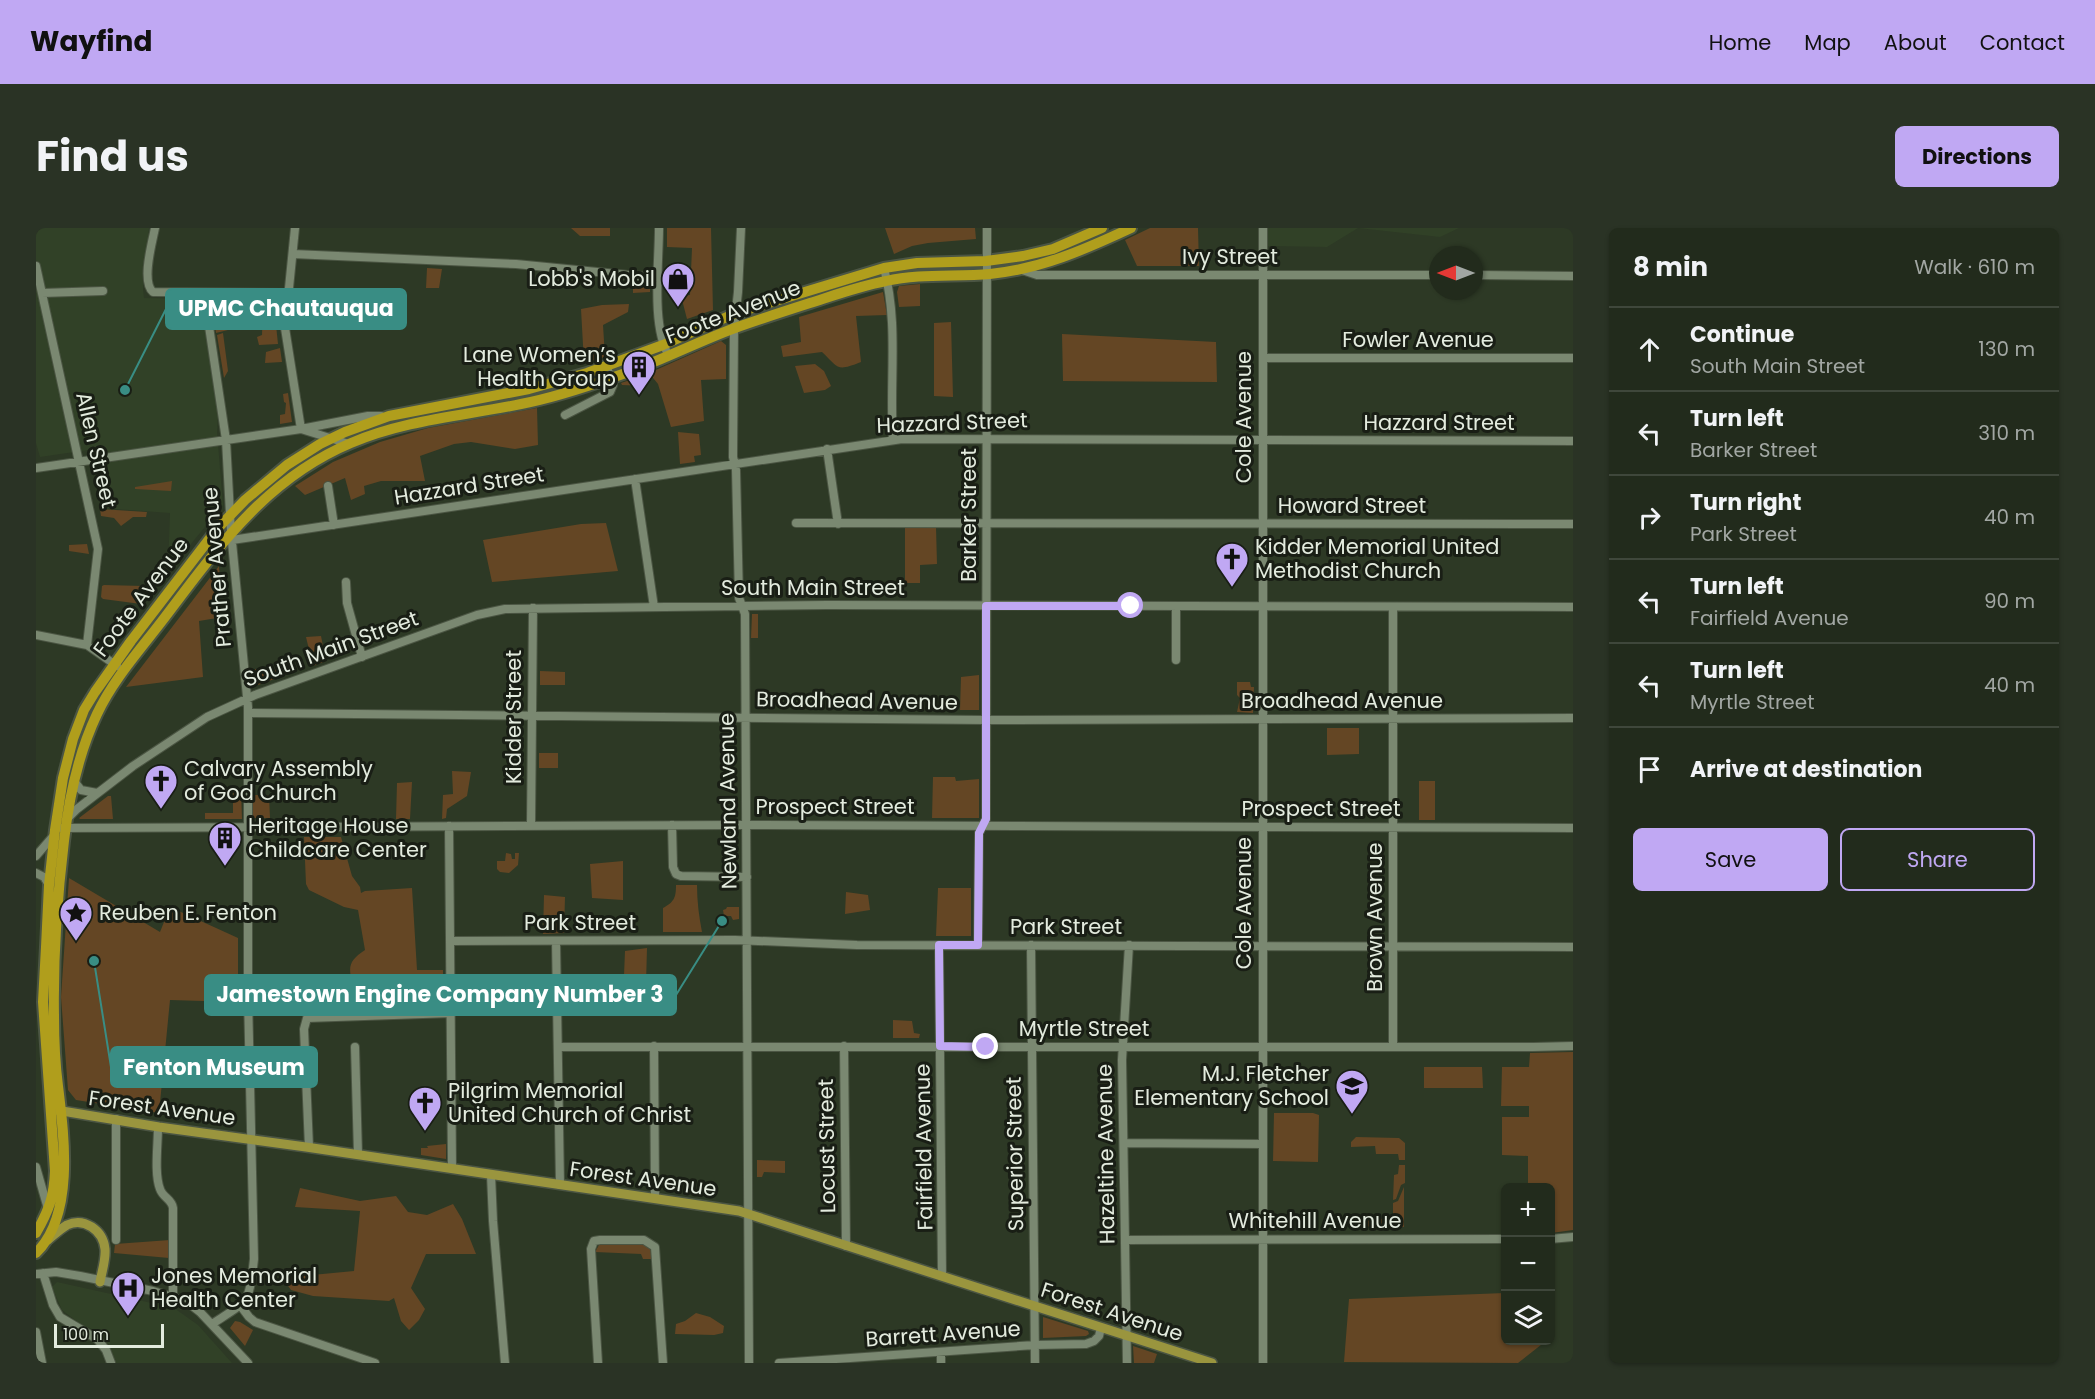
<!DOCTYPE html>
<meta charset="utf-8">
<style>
body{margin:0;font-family:Poppins,sans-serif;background:#2a3325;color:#f1f3f6}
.controls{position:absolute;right:18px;bottom:18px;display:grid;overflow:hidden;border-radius:9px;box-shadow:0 2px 4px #0004}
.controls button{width:54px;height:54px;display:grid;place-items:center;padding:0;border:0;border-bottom:2px solid #3f473b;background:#222b1c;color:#f1f3f6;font:30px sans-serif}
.compass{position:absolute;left:1393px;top:18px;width:54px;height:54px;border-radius:50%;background:#222b1c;box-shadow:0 2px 4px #0004;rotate:270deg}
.scale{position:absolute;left:18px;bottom:15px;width:110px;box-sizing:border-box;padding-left:6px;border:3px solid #e3ebde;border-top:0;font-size:16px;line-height:21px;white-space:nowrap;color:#e3ebde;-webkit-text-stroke:4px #191e15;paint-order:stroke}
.stop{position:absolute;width:18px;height:18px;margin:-14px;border:4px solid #c0a8f3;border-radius:50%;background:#fff}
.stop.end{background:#c0a8f3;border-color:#fff;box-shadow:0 2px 6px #0008}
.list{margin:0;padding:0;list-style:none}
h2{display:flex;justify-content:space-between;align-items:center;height:78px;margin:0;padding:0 24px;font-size:26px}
h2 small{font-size:20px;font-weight:400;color:#a2a7a3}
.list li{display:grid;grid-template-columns:39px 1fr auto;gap:18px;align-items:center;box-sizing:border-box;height:84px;padding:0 24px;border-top:2px solid #3f473b}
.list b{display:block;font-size:22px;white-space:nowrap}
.list p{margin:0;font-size:20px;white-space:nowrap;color:#a2a7a3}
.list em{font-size:20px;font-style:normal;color:#a2a7a3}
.actions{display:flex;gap:12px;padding:18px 24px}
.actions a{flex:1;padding:14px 0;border:2px solid #c0a8f3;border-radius:9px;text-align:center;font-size:21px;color:#c0a8f3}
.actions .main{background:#c0a8f3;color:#111}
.icon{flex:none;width:33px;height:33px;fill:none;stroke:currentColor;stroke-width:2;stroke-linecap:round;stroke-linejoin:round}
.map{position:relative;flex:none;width:1537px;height:1135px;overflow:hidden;border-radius:9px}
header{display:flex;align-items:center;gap:36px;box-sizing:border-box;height:84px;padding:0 30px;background:#c0a8f3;color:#111}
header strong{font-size:28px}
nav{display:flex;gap:33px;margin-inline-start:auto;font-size:21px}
.intro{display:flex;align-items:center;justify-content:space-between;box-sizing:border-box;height:144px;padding:0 36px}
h1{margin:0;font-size:42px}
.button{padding:15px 27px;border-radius:9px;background:#c0a8f3;color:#111;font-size:21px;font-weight:700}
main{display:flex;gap:36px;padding:0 36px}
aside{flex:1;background:#222b1c;border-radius:9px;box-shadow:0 2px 4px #0004}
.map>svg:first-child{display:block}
.built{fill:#314127}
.green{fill:#644624}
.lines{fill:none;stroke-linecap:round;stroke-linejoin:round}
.minor-casing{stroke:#4b5543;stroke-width:10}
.major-casing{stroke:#4b5543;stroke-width:12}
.highway-casing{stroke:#4b5543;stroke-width:14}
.minor{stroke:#7a8871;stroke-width:8}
.major{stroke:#9a953e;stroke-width:9}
.highway{stroke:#b09e1c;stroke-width:10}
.route{stroke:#c0a8f3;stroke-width:8}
.labels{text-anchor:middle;stroke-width:6;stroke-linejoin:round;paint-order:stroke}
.street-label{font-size:21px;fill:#e3ebde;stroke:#191e15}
.poi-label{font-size:21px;fill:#e3ebde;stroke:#191e15;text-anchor:start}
.leader{fill:none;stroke:#398d84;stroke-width:2}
.callout-dot{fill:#398d84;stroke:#191e15;stroke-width:2}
.callout{fill:#398d84;stroke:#398d84;stroke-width:2}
.callout-label{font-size:22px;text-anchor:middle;font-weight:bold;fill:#fff}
</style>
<header>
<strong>Wayfind</strong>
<nav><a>Home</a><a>Map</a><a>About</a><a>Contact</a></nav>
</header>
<div class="intro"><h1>Find us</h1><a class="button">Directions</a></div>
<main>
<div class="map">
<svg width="1537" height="1135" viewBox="0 0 1537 1135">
<rect width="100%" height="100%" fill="#2d3925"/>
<path class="built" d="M0,0H113L107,61L108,70L165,71L182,187L181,204L187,277L136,339H132L134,285L65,280L58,240L52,222L4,229L0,215Z
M1227,0H1423L1404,9L1322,0L1291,19L1227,18Z
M21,1054L138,1080L162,1097L196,1135H80L71,1114L58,1102L43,1095L26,1082L16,1059Z"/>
<path class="green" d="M535,0H574V8H544Z
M631,0H675L677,82L651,91L645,68L654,67L656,20L631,19Z
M849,0H939L940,11L892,15L876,18L858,26Z
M1114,0H1162L1163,38H1101L1089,12Z
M391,40L406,41L403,60H390Z
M597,56L614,58V64L597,65Z
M884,56V78L863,79L861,64L863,58Z
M847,64L851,87L820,88L825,134C800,144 803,140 786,124L747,129L745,118L765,114L763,89Z
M227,73H242L240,97L242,116L223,117L221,109L226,107Z
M593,76L592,84L567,97L569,129L548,135L545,81L566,77Z
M183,89L192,98V102L180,105L178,91Z
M915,94L917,169L898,168V95Z
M187,105L192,143L188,150L181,107Z
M1026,106L1180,114L1181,154L1027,153Z
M685,113L690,117V151L665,152L668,193L635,199L622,156L613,145Z
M244,120L246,134L229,135L230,124Z
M779,136L788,143L795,158L789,162L768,165L759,138Z
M606,148L610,154L608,158L586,157L585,155Z
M252,165L256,194L244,196V187L249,186L250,175L248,174L247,166Z
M501,180L502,217L479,221L435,214L418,216L384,228L389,253H345L328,258L329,266L315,272L309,250L269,267L259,258L297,234L344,214L392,200Z
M642,204L663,206L665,227L658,228L659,234L644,236Z
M136,253L135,263L99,261V259Z
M64,281L111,284L110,289H97L85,298L78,290L65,288Z
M570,295L582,343L456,354L447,312L545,296Z
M900,299L901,336L884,337V355H869V300Z
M51,316L53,326L33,323V317Z
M183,338L185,368L178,385L181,390L163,393L167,449L90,459Z
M68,357L108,358L105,376L67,371L65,369L66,358Z
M716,386H722V410H715Z
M285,408L290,433L277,438L270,409Z
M219,441L248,442L249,447L222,457L219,455Z
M504,443L529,444V457H504Z
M943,447V482H924L925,449Z
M1201,454H1214L1215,459H1218L1217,485L1201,484L1204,470L1201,467Z
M1291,500H1323V526L1291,527Z
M503,525H522V540H503Z
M416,543L435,544L431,568L411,581L410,590L406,591L407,567L417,566Z
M897,549H919L920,553L943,551V590H896Z
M1383,553H1399V592H1383Z
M376,554L374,591H360L361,555Z
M197,562H205L206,591H169V585H197Z
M217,567H233L234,590H217Z
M72,568H75L77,591H44L43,590Z
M268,609H305L316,648L324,659L325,665L329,663L376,660L381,742H407V778L336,779L335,763L317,756C311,738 314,732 329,722L322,682L308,679L273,662L270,656Z
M470,625L475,626L476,631H479V625H483L482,637L473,645L464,644L461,641V633H469Z
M587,633V672L556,670L554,636Z
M33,650L124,704L134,679L202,710V774L134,772L123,885L40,872L32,862L25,769Z
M640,657H661C661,673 663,689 666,704H627V680C638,674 640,670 640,657Z
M902,660H935V708H900Z
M810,664L832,667L834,682L809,686Z
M508,667L529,669L528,705L507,706Z
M691,679H703V691L697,692L695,688H688L687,682L690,681Z
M611,720L610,756H604V771L587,772L589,723Z
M857,792L876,793L878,805L884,806L883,810H857Z
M1537,824V1002L1515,1005L1514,960L1492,959V928L1466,927V889H1493V878H1465L1466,839H1493L1494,825Z
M1388,839H1446L1447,860H1388Z
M1238,885H1277L1283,887L1282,934L1237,933Z
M1320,909L1363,910L1369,915V932H1363L1362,926H1340L1339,918L1315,919V914Z
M410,916V931L385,927V920H392L391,918Z
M721,932L749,933V945L728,944L726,949H721Z
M1363,937H1369V955L1365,957L1360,971L1357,972L1358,947L1362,946Z
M1368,959V999L1305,998L1307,995L1318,993L1319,989H1326L1327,991H1357V975L1362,973Z
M264,960L324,973L360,968L372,984L391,987L417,976L426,991L440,1026H390L375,1060L389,1081L383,1092L373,1102L365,1093L358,1070L353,1073L277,1068L255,1062L250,1055L255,1049L318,1043L324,983L259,979Z
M134,1012L133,1030L78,1025L79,1016Z
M609,1016L617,1023L618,1031H607L605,1026L559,1024L563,1017Z
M1469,1065L1470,1112L1510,1113L1482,1135L1308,1134L1313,1071Z
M660,1085L674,1089L688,1098L687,1105L678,1107L639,1106L640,1096L649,1093Z
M1007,1089L1052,1103L1053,1106L1050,1108L1007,1110Z
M199,1093L204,1094L217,1102L209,1118L194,1100Z
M1097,1118L1121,1126L1118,1135H1098Z"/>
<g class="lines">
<g class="minor-casing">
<path id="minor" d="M119,0C116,15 105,54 117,64L252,65
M259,0L249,100L265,201
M623,0C623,36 615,98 633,128
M705,0L702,64L698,100L697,229L700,242L703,370L709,386L713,1135
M1227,0V1135
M257,26L480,36L622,50
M0,38L62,321L51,417
M848,40C863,97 853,154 857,212
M986,42L1001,47H1402
M1438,47L1537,48
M6,65L67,63
M168,65L190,212L195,304L212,479V769L218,1031C213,1076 213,1072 176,1096
M1227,130H1537
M529,187L574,164L577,157L571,139
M265,201L313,216
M791,221L802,296
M0,240L265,201L332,188H345
M599,251L618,379
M292,258L298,297
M760,295L1537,296
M196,312L866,211L1537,213
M310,354L311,375L326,429
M1140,378V432
M1357,379V819
M0,407L51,417L81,438
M212,485L950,492L1537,490
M38,553L45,562L61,565
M30,592L41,581L97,538L171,489L219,467L441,387L469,381L791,377L1537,379
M636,597L637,639L640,646L645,648L711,649
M413,598L416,940
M495,598L497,380
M25,600L703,597L1537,600
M0,628L19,606
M0,645L8,649L13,657
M415,713L699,712L821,717L1537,719
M520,713L524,957
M903,717L906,1048
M942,717L943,605L950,591L951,0
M995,717L999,1135
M618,818L619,970
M808,818L810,1018
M319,819L322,926
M522,819H1497L1537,818
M80,891V1012
M122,899C122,917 118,945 124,961C127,970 136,971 137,980V1068
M1088,915L1227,916
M273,919L268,801L271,790L416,785
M0,939L12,981
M455,947L457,993L469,1135
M1514,1011L1537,1009
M1089,1012L1470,1011
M7,1045L17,1077L24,1089L61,1111L70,1122L75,1135
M0,1046L20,1044L44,1048L117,1063L150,1073L164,1084L212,1135
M204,1077L213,1089L219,1094L339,1135
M0,1104L6,1135
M905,1124V1135
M562,1135L555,1021L558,1013L564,1012H608L619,1019L627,1135
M743,1135L999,1117L1050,1116L1058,1113L1063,1108L1065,1100
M1091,1135L1086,832L1093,717"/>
</g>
<g class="major-casing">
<path id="major" d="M20,882L123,899L270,919L703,983L1176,1135
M12,1012C18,1007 24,1001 31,997C48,989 67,1002 69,1021C70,1031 66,1043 64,1054"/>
</g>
<g class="highway-casing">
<path id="highway" d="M0,1005C13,982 18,969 19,943L7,774L10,719L13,657L19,602L27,550L37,511L48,482L59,464L95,413L181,301L209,272L251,237L284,216L309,204L353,188L493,161L551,145L627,117L700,85L848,40L881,35L950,33L987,28L1017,21L1066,0
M0,1025C39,987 28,907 22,858C19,835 18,811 18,788C17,729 21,671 28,613C33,569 42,526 61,486C77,452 103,423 126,393C180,322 229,251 315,215C369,192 427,188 485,176C516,170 547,160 578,149C619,136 658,115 699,100C724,91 749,83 774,75C799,67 824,58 850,53C884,45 919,49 954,46C1005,41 1050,21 1095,0"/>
</g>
<use href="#minor" class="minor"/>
<use href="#major" class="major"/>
<use href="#highway" class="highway"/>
</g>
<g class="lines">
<path class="route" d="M950,819L904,818L903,717H942L943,605L950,591V378H1095"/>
</g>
<defs>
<g id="shop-pin" transform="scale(1.725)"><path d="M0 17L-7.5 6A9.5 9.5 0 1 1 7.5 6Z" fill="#c0a8f3" stroke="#191e15"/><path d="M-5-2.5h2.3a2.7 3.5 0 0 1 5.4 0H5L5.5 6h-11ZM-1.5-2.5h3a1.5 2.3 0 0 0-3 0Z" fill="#111"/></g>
<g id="building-pin" transform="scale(1.725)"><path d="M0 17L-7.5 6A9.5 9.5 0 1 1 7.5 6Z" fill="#c0a8f3" stroke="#191e15"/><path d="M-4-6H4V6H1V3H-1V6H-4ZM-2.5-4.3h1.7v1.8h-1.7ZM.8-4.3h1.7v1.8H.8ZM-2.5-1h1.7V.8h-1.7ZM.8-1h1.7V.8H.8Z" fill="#111"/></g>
<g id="church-pin" transform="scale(1.725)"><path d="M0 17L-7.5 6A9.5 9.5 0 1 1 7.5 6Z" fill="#c0a8f3" stroke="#191e15"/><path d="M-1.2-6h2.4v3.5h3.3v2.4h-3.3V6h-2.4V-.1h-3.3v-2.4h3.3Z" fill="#111"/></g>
<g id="sight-pin" transform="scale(1.725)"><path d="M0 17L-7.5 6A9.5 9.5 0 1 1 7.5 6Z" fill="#c0a8f3" stroke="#191e15"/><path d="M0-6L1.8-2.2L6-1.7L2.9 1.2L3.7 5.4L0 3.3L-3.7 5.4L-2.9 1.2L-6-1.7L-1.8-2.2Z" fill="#111"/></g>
<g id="school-pin" transform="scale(1.725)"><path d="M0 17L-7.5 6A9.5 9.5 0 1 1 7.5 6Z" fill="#c0a8f3" stroke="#191e15"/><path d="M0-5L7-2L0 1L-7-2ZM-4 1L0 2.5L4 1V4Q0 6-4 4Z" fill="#111"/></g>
<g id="hospital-pin" transform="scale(1.725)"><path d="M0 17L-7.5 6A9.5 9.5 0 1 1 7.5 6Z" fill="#c0a8f3" stroke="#191e15"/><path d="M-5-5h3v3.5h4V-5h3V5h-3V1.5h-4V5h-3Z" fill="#111"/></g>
</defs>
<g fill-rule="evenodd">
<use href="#shop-pin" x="642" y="51"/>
<use href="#building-pin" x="603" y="139"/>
<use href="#church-pin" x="1196" y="331"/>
<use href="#church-pin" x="125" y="553"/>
<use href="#building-pin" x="189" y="610"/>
<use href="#sight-pin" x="40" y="685"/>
<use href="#school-pin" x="1316" y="858"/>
<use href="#church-pin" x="389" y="875"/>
<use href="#hospital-pin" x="92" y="1060"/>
</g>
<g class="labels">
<g class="street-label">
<text x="1194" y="36">Ivy Street</text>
<text transform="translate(697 84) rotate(-21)" y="7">Foote Avenue</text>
<text x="1382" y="119">Fowler Avenue</text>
<text transform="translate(1208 189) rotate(-90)" y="7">Cole Avenue</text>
<text transform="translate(916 195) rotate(-2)" y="7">Hazzard Street</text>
<text x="1403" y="202">Hazzard Street</text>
<text transform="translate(60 222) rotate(77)" y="7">Allen Street</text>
<text transform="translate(433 258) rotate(-9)" y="7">Hazzard Street</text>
<text x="1316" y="285">Howard Street</text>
<text transform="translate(933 287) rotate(-90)" y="7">Barker Street</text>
<text transform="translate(181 339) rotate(-95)" y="7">Prather Avenue</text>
<text x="777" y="367">South Main Street</text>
<text transform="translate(105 369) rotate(-53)" y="7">Foote Avenue</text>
<text transform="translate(295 421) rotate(-20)" y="7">South Main Street</text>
<text transform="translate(821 473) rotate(1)" y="7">Broadhead Avenue</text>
<text x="1306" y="480">Broadhead Avenue</text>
<text transform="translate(478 489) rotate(-90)" y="7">Kidder Street</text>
<text transform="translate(692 573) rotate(-91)" y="7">Newland Avenue</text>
<text x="799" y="586">Prospect Street</text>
<text x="1285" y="588">Prospect Street</text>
<text transform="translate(1208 675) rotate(-90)" y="7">Cole Avenue</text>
<text transform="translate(1339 689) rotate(-90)" y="7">Brown Avenue</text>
<text x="544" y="702">Park Street</text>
<text x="1030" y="706">Park Street</text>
<text x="1048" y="808">Myrtle Street</text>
<text transform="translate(126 880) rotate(8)" y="7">Forest Avenue</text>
<text transform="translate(791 918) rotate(-91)" y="7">Locust Street</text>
<text transform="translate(888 919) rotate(-91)" y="7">Fairfield Avenue</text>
<text transform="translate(979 926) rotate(-91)" y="7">Superior Street</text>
<text transform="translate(1070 926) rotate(-91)" y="7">Hazeltine Avenue</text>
<text transform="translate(607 951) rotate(8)" y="7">Forest Avenue</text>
<text x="1279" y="1000">Whitehill Avenue</text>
<text transform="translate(1076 1084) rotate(18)" y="7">Forest Avenue</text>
<text transform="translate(907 1106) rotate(-4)" y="7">Barrett Avenue</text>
</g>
<g class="poi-label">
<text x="619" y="58" text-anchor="end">Lobb's Mobil</text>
<text x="580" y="134" text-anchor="end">Lane Women’s<tspan x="580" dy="24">Health Group</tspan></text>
<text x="1219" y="326">Kidder Memorial United<tspan x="1219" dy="24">Methodist Church</tspan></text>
<text x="148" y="548">Calvary Assembly<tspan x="148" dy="24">of God Church</tspan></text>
<text x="212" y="605">Heritage House<tspan x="212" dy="24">Childcare Center</tspan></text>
<text x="63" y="692">Reuben E. Fenton</text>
<text x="1293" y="853" text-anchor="end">M.J. Fletcher<tspan x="1293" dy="24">Elementary School</tspan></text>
<text x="412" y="870">Pilgrim Memorial<tspan x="412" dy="24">United Church of Christ</tspan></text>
<text x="115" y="1055">Jones Memorial<tspan x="115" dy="24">Health Center</tspan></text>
</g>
</g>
<path class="leader" d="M89 162L130 81M686 693L640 767M58 733L75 839"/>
<g class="callout-dot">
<circle cx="89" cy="162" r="6"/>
<circle cx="686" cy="693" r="6"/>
<circle cx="58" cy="733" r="6"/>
</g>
<g class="callout">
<rect x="130" y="61" width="240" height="40" rx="6"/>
<rect x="169" y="747" width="471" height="40" rx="6"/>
<rect x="75" y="819" width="206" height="40" rx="6"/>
</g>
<g class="callout-label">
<text x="250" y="88">UPMC Chautauqua</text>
<text x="404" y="774">Jamestown Engine Company Number 3</text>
<text x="178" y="847">Fenton Museum</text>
</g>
</svg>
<div class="controls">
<button>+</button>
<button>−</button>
<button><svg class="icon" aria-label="layers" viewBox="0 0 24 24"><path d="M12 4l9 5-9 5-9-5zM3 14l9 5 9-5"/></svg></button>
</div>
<svg class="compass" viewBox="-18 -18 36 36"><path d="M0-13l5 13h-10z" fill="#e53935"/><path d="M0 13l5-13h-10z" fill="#a2a7a3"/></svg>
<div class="scale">100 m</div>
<div class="stop" style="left:1095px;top:378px"></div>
<div class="stop end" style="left:950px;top:819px"></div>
</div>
<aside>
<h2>8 min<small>Walk · 610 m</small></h2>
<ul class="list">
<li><svg class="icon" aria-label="ahead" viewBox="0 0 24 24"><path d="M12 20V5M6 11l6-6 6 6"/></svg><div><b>Continue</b><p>South Main Street</p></div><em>130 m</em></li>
<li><svg class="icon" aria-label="left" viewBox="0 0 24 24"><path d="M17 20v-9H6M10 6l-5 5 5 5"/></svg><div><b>Turn left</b><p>Barker Street</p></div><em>310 m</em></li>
<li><svg class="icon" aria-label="right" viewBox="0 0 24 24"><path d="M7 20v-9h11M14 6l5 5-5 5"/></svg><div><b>Turn right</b><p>Park Street</p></div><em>40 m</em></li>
<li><svg class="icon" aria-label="left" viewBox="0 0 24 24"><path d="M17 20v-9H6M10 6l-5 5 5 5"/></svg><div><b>Turn left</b><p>Fairfield Avenue</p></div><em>90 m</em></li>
<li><svg class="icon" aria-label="left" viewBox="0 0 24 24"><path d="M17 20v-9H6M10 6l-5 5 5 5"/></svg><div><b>Turn left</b><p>Myrtle Street</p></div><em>40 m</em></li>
<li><svg class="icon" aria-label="arrive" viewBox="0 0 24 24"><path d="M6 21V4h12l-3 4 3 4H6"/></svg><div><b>Arrive at destination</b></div></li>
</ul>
<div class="actions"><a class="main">Save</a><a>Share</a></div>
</aside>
</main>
